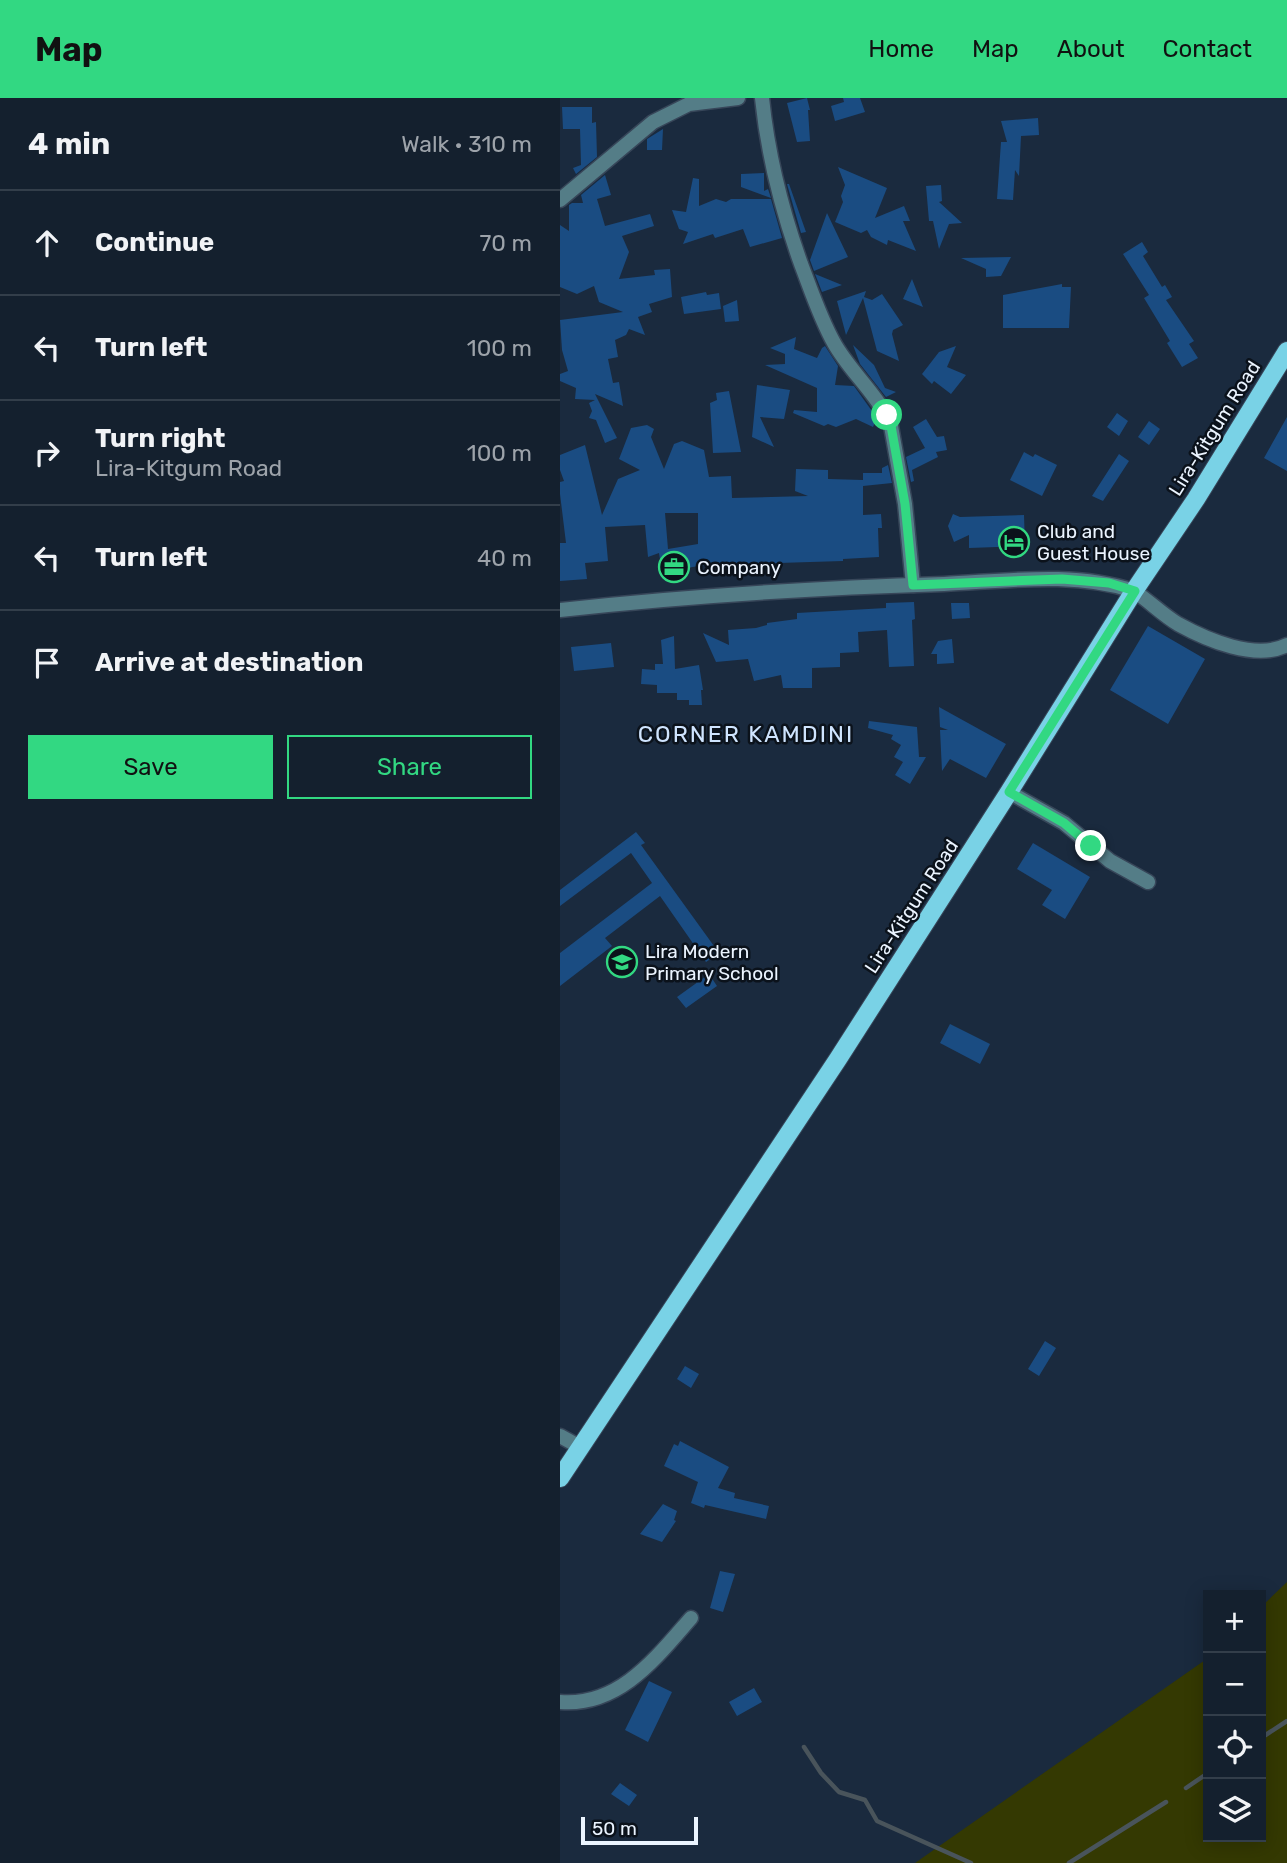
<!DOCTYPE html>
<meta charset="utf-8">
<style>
body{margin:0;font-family:Rubik,sans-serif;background:#212d3a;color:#f1f3f6}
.controls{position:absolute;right:21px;bottom:21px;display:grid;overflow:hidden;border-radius:0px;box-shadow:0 4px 18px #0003}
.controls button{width:63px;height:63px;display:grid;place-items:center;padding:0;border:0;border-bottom:2px solid #333e4a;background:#14202e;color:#f1f3f6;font:35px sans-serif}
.scale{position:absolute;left:21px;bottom:18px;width:117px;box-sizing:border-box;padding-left:7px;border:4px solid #ebf4ff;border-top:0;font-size:19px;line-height:24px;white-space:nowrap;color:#ebf4ff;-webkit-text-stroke:5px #0b121b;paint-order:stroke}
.stop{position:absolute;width:21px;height:21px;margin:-16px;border:5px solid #32d882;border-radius:50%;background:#fff}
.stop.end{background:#32d882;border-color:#fff;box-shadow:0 2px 7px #0008}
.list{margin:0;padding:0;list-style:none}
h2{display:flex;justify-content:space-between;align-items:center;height:91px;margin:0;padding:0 28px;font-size:30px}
h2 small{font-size:23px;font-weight:400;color:#9da3aa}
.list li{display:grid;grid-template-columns:46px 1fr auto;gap:21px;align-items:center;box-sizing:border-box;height:105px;padding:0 28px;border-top:2px solid #333e4a}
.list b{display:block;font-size:26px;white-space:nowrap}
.list p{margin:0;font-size:23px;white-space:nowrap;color:#9da3aa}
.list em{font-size:23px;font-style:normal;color:#9da3aa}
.actions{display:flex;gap:14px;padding:21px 28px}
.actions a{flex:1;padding:16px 0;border:2px solid #32d882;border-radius:0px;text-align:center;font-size:24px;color:#32d882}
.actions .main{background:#32d882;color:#111}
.icon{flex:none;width:38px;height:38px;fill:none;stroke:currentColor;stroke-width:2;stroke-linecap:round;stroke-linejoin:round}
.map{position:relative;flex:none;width:727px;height:1765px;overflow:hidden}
header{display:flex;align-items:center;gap:42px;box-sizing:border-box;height:98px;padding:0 35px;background:#32d882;color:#111}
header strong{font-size:33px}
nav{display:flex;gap:38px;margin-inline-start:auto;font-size:24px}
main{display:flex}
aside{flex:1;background:#14202e}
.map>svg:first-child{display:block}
.green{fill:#343902}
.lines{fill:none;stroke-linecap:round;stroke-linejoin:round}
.stream{stroke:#49545b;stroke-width:4.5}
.building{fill:#1a4c82;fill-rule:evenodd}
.minor-casing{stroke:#374659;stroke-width:17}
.tertiary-casing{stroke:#374659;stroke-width:17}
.primary-casing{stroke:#374659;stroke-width:20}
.minor{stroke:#547d87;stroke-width:14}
.tertiary{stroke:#547d87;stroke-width:14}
.primary{stroke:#79d2e6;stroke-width:18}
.route{stroke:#32d882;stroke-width:9}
.labels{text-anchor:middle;stroke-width:5;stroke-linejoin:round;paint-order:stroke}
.street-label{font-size:19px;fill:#ebf4ff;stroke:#0b121b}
.poi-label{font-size:19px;fill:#ebf4ff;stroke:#0b121b;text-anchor:start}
.quarter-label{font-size:23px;letter-spacing:2px;fill:#cfe4fe;stroke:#0b121b}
</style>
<header>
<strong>Map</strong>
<nav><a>Home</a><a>Map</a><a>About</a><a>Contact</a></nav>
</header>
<main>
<aside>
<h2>4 min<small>Walk · 310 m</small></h2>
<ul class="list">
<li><svg class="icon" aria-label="ahead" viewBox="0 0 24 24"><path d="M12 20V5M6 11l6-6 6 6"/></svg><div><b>Continue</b></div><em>70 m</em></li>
<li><svg class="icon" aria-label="left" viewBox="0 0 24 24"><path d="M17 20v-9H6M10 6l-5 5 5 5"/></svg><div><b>Turn left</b></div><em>100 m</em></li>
<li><svg class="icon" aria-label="right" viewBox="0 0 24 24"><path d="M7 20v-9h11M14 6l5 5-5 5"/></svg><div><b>Turn right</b><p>Lira-Kitgum Road</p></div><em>100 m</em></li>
<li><svg class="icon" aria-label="left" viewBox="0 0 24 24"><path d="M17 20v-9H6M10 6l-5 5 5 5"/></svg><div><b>Turn left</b></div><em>40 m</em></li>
<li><svg class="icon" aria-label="arrive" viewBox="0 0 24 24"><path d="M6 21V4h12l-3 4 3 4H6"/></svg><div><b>Arrive at destination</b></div></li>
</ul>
<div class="actions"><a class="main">Save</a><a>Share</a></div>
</aside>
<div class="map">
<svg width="727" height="1765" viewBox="0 0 727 1765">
<rect width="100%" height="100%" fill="#1a2a3e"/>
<path class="green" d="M727,1484V1765H355L648,1560V1739H701V1509Z"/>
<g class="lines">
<path class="stream" d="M701,1640L727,1623
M244,1649L261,1675L279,1694L305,1702L317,1723L411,1765
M626,1690L648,1675
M509,1765L606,1704"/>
</g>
<path class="building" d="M247,0L250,12H248L250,43L237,44L227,5Z
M283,0H300L305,14L275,23L271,8L284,4Z
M2,9H32V25L36,24L37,59L16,76L13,70L21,67L20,31H3Z
M478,20L479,37L461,38L459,78L455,72L453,102L437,101L441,44H447L441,23Z
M103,31L102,52H87V41Z
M278,69L327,90L315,120L344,108L350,123H343L356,153L328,142L327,147L311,139L307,132L301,135L275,124L283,104L281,98L285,87Z
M204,75V93L208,91L211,100L181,89V76Z
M45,77L51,97L37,101L45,128L90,116L94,128L62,138L69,154L59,181L95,177L94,172L110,171L112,199L89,206L92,214L78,219L85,237L69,231L66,237L55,242L58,259L48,261L53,285L59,284L63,308L35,296L57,340L45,345L36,322L29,320L32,313L29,305L35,302L15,301L16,290L0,283V276L8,273L2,252L0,222L63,214L39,204L34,188L17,196L0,189V127L9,133V107L12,105H23L21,97Z
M133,80L139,81V108L156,101L166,104L171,101H211L222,140L190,149L183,131L155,140L153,136L123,146L128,134L119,131L112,112L126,114Z
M227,86H229L246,134L241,135Z
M381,87L382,103L379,104L402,125L389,126L379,151L373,123H369L366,88Z
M267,115L288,159L254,173L250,162Z
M582,144L588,154L583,158L602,189L605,187L612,199L606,202L634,243L629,246L638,260L622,269L607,245L610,243L584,200L589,197L563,156Z
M451,159L441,178L426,179V171L401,160Z
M255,176L282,187L262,194Z
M352,181L363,209L343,201Z
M502,186V189H511L509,230H443V197Z
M306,193L304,199L312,202L322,196L343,227L333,232L332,236L339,263L317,253L303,200L286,237L277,203Z
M146,194L147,197L159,195L161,211L124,216L121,199Z
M177,202L179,223L165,224L163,208Z
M236,239L234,251L257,260L262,250L265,248L278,268L275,287L294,288L317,320L313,329L296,321L276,329L268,326L264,328L233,315L234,312L257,314V290L205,267L225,266V256L210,250Z
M293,247L314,267L325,290L336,294L326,299L300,266Z
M396,248L387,269L406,277L391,296L374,283L372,286L362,276L379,254Z
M197,287L230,292L224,321L200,319L214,349L192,339Z
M169,293L181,354L153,355L150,305L157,302L156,295Z
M557,315L568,323L559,338L547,329Z
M727,319V373L704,360Z
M366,321L377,339L384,338L387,352L376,354L378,359L352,372L354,383L351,384L346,359L365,350L353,329Z
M589,323L600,331L589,347L578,339Z
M87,327L94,331L91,339L104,371L114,346L122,343L144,352L149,379L171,378L172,400L248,398L235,393L236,371L268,372V381L303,382V375H322V370L328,367L332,385L303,388V417L321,416L322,430H318L319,459L283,461V463L151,467V466L102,474L99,455L88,459L85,427L45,429L48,463L25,465L27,481L0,483V445H6L0,396V384L4,383L0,372V357L25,347L42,417L58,381L80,372L59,361L71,330ZM105,415H138V446L108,451Z
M464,354L473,359L475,356L497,367L482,398L450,382Z
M559,356L569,363L543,403L532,398Z
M393,416L400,419L464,417L465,448L409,450V437L394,444L388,428Z
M354,504L355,521L352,522L354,568L329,569L327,532L298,534L299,554L280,555V569L252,570V590H223L221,577L194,583L188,561L156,564L143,535L169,547L168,532L196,530L207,527V525L237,521V515L326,510V505Z
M391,505H409L410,520L392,521Z
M588,528L645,561L608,626L550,592Z
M114,538L115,571L139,567L143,592H141L142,607H129V602H117V595H97V587L81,586L82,571L95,572V566H103L101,542Z
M392,541L394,565L377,566V556H371L378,543Z
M51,545L54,569L14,573L11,549Z
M379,609L446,646L426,680L390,661L382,673L380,632H388L380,629Z
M309,623L357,629L359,659H366L350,686L335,677L343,664L334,659L341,647L331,641L333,637L308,630Z
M76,734L85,745L81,747L159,855L146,864L100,798L45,840L52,848L0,888V855L92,785L71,755L0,808V792Z
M473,745L530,779L505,821L482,807L492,792L457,771Z
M149,876L157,888L126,910L117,899Z
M390,926L430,946L420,966L380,945Z
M485,1243L496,1250L479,1278L468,1271Z
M125,1268L139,1276L131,1290L117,1281Z
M120,1343L169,1369L158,1390L175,1395L174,1400L209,1408L206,1421L145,1407L144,1410L131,1405L138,1384L104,1368L114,1346L118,1348Z
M103,1406L117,1413L114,1422L116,1423L102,1444L80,1436Z
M160,1473L175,1476L163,1514L150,1510Z
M89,1583L112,1594L88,1644L65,1632Z
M194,1590L202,1604L177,1618L169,1604Z
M60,1685L77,1697L69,1708L51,1696Z"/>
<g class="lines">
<g class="minor-casing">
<path id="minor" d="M202,0C208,59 221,110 241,166C251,192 260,220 274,245C290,274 318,296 331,328L345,406L353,487
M0,102L93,24L129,6L178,0
M574,493C589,503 603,517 618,526C647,542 696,563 727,547
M449,694L504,725L550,763L588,784
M0,1338L20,1349
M0,1604C59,1609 96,1560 131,1520"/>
</g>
<g class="tertiary-casing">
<path id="tertiary" d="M0,512C128,498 255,490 384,486C447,483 514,473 574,493"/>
</g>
<g class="primary-casing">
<path id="primary" d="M0,1380L278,961L449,694L574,493L636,401L727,253"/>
</g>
<use href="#minor" class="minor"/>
<use href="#tertiary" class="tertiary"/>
<use href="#primary" class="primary"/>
</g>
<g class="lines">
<path class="route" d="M327,317L331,328L345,406L353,487L502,481L549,485L575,493L449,694L504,725L531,748"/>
</g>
<defs>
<g id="hotel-ring" transform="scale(1.575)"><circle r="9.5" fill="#0b121b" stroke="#32d882" stroke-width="1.5"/><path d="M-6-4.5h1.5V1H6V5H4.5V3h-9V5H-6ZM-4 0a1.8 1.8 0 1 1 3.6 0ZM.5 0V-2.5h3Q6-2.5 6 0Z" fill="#32d882"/></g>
<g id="office-ring" transform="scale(1.575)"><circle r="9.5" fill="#0b121b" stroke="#32d882" stroke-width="1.5"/><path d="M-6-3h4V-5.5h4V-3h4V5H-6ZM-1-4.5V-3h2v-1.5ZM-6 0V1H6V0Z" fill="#32d882"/></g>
<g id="school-ring" transform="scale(1.575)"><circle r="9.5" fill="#0b121b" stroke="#32d882" stroke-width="1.5"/><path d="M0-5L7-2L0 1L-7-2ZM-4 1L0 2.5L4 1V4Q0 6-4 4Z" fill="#32d882"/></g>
</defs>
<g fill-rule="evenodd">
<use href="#hotel-ring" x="454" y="444"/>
<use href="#office-ring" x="114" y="469"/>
<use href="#school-ring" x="62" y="864"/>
</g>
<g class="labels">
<g class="street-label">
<text transform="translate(654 330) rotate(-58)" y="7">Lira-Kitgum Road</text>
<text transform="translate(351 808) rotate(-57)" y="7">Lira-Kitgum Road</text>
</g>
<g class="poi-label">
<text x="477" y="440">Club and<tspan x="477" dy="22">Guest House</tspan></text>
<text x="137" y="476">Company</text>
<text x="85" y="860">Lira Modern<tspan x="85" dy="22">Primary School</tspan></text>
</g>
<g class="quarter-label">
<text x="186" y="644">CORNER KAMDINI</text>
</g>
</g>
</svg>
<div class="controls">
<button>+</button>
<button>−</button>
<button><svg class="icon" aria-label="locate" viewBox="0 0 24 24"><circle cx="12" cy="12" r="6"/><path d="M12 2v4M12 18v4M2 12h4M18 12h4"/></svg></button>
<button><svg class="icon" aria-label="layers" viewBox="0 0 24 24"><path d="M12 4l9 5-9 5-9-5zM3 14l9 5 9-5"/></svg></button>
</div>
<div class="scale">50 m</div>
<div class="stop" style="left:327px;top:317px"></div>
<div class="stop end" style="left:531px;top:748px"></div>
</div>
</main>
